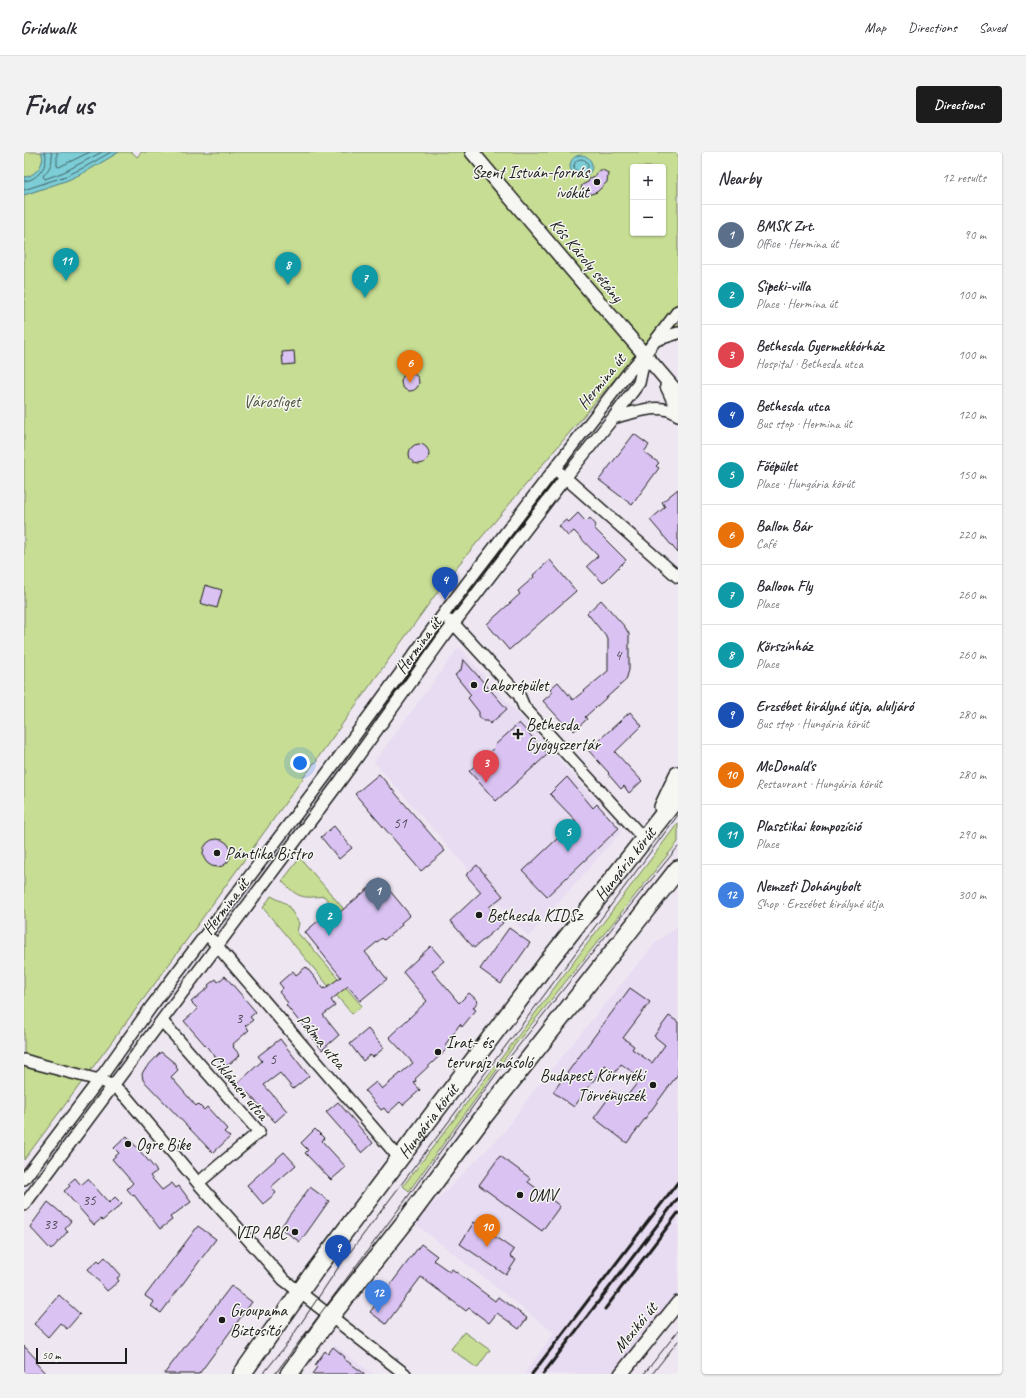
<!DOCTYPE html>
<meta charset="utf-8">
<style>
body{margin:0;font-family:Caveat,sans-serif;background:#f2f2f3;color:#2b2b33}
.controls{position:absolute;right:12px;top:12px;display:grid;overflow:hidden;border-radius:4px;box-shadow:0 1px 3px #0004}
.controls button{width:36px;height:36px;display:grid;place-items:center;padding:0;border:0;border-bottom:1px solid #e1e1e2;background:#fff;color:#2b2b33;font:20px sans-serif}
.scale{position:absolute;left:12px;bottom:10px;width:91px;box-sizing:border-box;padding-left:4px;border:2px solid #1c1c1c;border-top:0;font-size:11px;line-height:14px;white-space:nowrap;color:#1c1c1c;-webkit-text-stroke:3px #f6f6f2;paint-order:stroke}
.you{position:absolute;left:276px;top:611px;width:14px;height:14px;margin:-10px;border:3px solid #fff;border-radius:50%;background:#1a73e8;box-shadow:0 0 0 6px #1a73e833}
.badge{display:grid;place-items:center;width:26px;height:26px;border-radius:50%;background:#1c1c1c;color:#fff;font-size:13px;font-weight:700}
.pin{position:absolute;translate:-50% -33px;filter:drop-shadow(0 1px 2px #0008)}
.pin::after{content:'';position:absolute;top:21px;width:14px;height:12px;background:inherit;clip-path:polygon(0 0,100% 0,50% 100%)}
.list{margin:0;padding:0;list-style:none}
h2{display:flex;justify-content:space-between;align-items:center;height:52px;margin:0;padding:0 16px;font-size:17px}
h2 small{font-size:13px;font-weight:400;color:#7c7c81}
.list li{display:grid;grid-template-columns:26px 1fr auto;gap:12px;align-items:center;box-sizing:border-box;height:60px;padding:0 16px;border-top:1px solid #e1e1e2}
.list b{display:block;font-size:15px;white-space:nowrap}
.list p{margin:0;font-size:13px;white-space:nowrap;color:#7c7c81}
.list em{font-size:13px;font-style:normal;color:#7c7c81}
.map{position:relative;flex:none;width:654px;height:1222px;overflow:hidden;border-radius:4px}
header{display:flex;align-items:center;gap:24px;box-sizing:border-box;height:56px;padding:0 20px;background:#fff;border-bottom:1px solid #e1e1e2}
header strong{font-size:19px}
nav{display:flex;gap:22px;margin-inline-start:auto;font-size:14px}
.intro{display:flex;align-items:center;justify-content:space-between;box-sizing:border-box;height:96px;padding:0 24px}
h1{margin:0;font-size:28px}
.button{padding:10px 18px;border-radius:4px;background:#1c1c1c;color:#fff;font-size:14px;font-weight:700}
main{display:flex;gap:24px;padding:0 24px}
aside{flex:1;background:#fff;border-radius:4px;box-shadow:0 1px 3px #0004}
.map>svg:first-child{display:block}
.built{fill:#e8dcf2}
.green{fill:#c6dd93;stroke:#717c58;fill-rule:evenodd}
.water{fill:#7ccdd6;stroke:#56868c}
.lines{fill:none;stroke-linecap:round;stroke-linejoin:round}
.shore{stroke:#426366;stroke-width:1}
.building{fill:#dac3f2;stroke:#1c1c1c}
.minor-casing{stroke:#1c1c1c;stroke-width:14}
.tertiary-casing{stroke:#1c1c1c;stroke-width:16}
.primary-casing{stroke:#1c1c1c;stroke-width:20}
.minor{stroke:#f6f6f2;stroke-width:11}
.tertiary{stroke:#f6f6f2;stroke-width:13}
.primary{stroke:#f6f6f2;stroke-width:17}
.tram{stroke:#1c1c1c;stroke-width:1}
.rail{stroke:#1c1c1c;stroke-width:3}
.poi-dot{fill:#1c1c1c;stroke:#f6f6f2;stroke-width:1.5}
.labels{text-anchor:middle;stroke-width:3;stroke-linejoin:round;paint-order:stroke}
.number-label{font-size:15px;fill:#4c4652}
.poi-label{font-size:17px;fill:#1c1c1c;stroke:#f6f6f2;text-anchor:start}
.street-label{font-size:17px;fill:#1c1c1c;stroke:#f6f6f2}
.park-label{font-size:17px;fill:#4f5640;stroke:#f6f6f2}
</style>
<header>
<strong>Gridwalk</strong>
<nav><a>Map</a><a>Directions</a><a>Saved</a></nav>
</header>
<div class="intro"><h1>Find us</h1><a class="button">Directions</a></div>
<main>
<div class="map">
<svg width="654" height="1222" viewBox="0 0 654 1222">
<rect width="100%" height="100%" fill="#eee7f2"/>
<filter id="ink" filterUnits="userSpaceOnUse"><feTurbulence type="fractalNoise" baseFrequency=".025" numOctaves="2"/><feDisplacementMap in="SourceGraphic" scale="8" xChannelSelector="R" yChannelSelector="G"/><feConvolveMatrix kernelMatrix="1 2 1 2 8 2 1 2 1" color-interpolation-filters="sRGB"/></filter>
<g filter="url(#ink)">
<path class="built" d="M435,495L598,679L504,785L350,610Z
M654,774V1143L589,1222H500L530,1181L390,1071L481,979L507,942L632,790Z
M311,1193L349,1222H288L293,1215L291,1213L301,1199L304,1201Z"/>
<path class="green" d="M0,0H17C23,10 11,25 0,25Z
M95,0H108L113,5L117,0H654V189L631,179L425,424L293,607V610L290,611L141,818L0,1008V43L44,28L63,19ZM609,15H639V81H609Z
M654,671V690L490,894L385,1039L379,1034L494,884Z
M276,706L331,770L325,774L300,744C277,747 273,745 258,729Z
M247,744L263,752L275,771L273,780L277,785L285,792L338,854L328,862L239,756Z
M440,1180L466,1198L453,1216L427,1197Z"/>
<path class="water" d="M17,0H95L63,19L44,28L0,43V25C11,25 23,10 17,0Z
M546 14a11 11 0 1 1 22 0a11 11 0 1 1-22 0Z"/>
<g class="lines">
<path class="shore" d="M27,0C30,10 26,16 19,24L21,27L40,20L78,0
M33,0V14L35,15L66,0
M550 14a7 7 0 1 1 14 0a7 7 0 1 1-14 0Z
M0,29C13,29 26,12 21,0
M0,38L42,24L61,15L87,0"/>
</g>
<path class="building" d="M575,18H579L584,21L583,30L573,40L567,42H559L557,39L558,33L564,30L566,26L571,24Z
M270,199L271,212L259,213L258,200Z
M377 230a9 9 0 1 1 18 0a9 9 0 1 1-18 0Z
M610,282L625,293L620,300L635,311L632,314L635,316L608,353L575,328Z
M385 302a10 10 0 1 1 20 0a10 10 0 1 1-20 0Z
M654,337V401L626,368L641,355L638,350Z
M554,361L562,370L566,366L572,373L570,376L602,408L579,431L563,414L574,404L550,379L544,384L535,374L542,368L545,370Z
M526,408L552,439L485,498L463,472L496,442L494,439L510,425L509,423Z
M181,433L198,438L193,456L176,451Z
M577,448L601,475L605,482V518L602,528L561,565L563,567L550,579L544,572L542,574L519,549L529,540L526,537L534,530L549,548L584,519V487L563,461Z
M439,507L483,557L466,572L464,569H459L455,564V560L444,546L447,543L431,523L437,518Z
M606,560L618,574L591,600L618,629L605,641L600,634L597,637L584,622L585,621L564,598Z
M495,571L524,602L472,649L445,619L471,595L470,594Z
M355,622L421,699L397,719L331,642Z
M543,625L569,656L573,652L595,676L523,744L499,719L552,669L526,642Z
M310,674L328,696L315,707L297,685Z
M179 701a14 14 0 1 1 28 0a14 14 0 1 1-28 0Z
M453,713L479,744L465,755L479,771L450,796L426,769L457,740L442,723Z
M356,727L386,763L377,771L378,773L360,788L358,786L341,800L363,827L336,849L324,834L307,848L311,854L299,863L315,883L298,898L262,853L264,851L255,840L259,836L255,831L269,819L272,823L282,815L300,837L317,825L281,780L306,759L310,765Z
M485,776L506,791L477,832L456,817Z
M407,794L420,809L408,819L435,851L445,841L454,849L449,856L452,858L438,875L436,872L421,893L424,896L391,927L392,929L390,931L396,938L379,953L376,950L364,961L360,956L357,958L341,939L352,930L358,937L389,911L365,885L403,849L379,820Z
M201,824L232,860L226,865L229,868L221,874L225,878L209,892L210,894L209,895L216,903L203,914L198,908L196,910L160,869L174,857L167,850L185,835L184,833L192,827L194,830Z
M606,836L626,850L599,886L610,894L608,897L628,911L641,893L630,884L645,864L654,870V922L603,991L570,966L589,940L600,948L617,926L597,912L591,921L581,913L550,955L529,940Z
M344,877L360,896L349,905L346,903L339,909L326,892Z
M256,887L285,924L269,937L256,921L240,933L263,959L251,970L222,939L220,942L212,933L238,909L234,904Z
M137,900L153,913L152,915L154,918L147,925L172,954L174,952L180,958L183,955L203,977L200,980L206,985L189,1001L119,928L118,922L120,918Z
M314,950L349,991L338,1001L302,960Z
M291,977L300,986L298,989L322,1015L307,1028L281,1001L284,998L277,991Z
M103,984L133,1019L126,1024L138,1038L148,1031L152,1036L155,1034L167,1050L146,1065L148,1068L136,1077L110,1043L109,1044L103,1037L109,1031L88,1007L95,1001L90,996Z
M260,1000L272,1013L247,1035L252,1041L239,1052L223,1033Z
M476,1004L506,1026L504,1030L536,1054L518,1079L455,1033Z
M51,1026L57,1033L64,1027L85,1051L91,1045L98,1052L78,1069L77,1067L70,1073L40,1039L46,1034L44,1032Z
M286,1035L305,1049L276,1090L256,1076Z
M24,1050L47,1069L41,1076L44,1079L27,1098L6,1075Z
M450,1070L490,1098L486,1104L492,1108L482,1123L436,1092Z
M174,1074L192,1087L137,1161L127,1154L130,1150L121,1144Z
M397,1092L413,1104L409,1108L426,1120L428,1117L471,1149L474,1145L503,1166L495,1177L473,1161L465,1171L445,1156L442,1159L397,1125L362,1172L346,1160Z
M81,1105L97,1123L93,1126L95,1129L83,1139L64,1117L74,1108L76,1110Z
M207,1134L228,1150L175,1222H140Z
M35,1143L56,1162L43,1177L36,1171L24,1185L10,1172Z
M0,1194L13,1208L11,1210L22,1222H0Z
M309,1195L321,1205L320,1207L341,1222H288L293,1215L291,1213L301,1199L304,1202Z"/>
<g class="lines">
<g class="minor-casing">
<path id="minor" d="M632,188L654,181
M589,266C608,261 637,249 654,263
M536,321L654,425
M426,469L430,472L495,543L500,555L620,687
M188,788L376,1007
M138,869L235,980L174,1031
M0,908L10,911L75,928L90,934L103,946L174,1031L260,1128L381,1222
M0,1027L75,928L127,855L302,623L427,452L604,221L621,202L654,159
M0,1053L314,632L418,487L541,326L589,266L615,231L621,203"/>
</g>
<g class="tertiary-casing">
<path id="tertiary" d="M448,0C505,68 562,135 620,202C632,215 642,228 654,241
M643,234L649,247L654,255
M597,1222L654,1151"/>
</g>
<g class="primary-casing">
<g id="primary">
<path d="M639,655L654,623"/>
<path id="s1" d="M218,1222L290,1120L526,807L654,644"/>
<path d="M265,1222L306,1165L384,1066L460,964L654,717"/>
</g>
</g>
<use href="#minor" class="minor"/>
<use href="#tertiary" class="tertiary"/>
<use href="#primary" class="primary"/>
<path class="tram" d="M239,1222L263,1192L314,1116L521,842L654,663
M251,1222L380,1050L473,921L596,766L654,695
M620,1222L654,1179
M628,1222L654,1189"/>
<path class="rail" d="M581,1157L654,1061
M508,1222L654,1030
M519,1222L654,1046"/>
</g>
</g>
<g class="poi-dot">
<circle cx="573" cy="30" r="4"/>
<circle cx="450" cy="533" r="4"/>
<path d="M492 576h4v4h4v4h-4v4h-4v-4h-4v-4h4z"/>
<circle cx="193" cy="701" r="4"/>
<circle cx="455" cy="763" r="4"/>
<circle cx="414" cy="900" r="4"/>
<circle cx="629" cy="933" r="4"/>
<circle cx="104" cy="992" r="4"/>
<circle cx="496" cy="1043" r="4"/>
<circle cx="271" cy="1080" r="4"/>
<circle cx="198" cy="1168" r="4"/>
</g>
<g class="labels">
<g class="number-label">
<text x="594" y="508">4</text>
<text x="376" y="676">51</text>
<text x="215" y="871">3</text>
<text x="249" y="912">5</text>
<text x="65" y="1053">35</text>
<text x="26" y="1077">33</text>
</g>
<g class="poi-label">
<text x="565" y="26" text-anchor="end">Szent István-forrás<tspan x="565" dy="20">ivókút</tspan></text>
<text x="458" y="539">Laborépület</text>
<text x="502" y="578">Bethesda<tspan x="502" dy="20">Gyógyszertár</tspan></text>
<text x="201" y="707">Pántlika Bistro</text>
<text x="463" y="769">Bethesda KIDSz</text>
<text x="422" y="896">Irat- és<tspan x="422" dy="20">tervrajz másoló</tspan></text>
<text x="621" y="929" text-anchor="end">Budapest Környéki<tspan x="621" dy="20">Törvényszék</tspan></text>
<text x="112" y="998">Ogre Bike</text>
<text x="504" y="1049">OMV</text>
<text x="263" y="1086" text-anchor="end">VIP ABC</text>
<text x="206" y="1164">Groupama<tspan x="206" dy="20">Biztosító</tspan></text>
</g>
<g class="street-label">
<text transform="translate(563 108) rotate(50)" y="6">Kós Károly sétány</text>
<text transform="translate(577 229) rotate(-51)" y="6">Hermina út</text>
<text transform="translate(394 493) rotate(-54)" y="6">Hermina út</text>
<text dy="6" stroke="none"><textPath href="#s1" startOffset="638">Hungária körút</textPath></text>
<text transform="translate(201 754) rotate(-53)" y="6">Hermina út</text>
<text transform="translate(298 889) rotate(50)" y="6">Pálma utca</text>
<text transform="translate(216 935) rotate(50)" y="6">Ciklámen utca</text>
<text dy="6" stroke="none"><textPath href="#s1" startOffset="314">Hungária körút</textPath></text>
<text transform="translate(611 1175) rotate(-51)" y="6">Mexikói út</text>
</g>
<g class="park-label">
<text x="248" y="255">Városliget</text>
</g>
</g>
</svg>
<div class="controls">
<button>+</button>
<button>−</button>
</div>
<div class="scale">50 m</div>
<div class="you"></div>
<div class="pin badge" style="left:354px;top:759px;background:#5c6f8a">1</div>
<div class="pin badge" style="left:305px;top:784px;background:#0f9aa8">2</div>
<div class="pin badge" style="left:462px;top:631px;background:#e0444e">3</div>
<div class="pin badge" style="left:421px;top:448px;background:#1a4fb4">4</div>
<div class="pin badge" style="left:544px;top:700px;background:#0f9aa8">5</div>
<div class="pin badge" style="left:386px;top:231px;background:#e8710a">6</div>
<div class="pin badge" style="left:341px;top:146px;background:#0f9aa8">7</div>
<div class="pin badge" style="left:264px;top:133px;background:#0f9aa8">8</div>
<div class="pin badge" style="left:314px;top:1116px;background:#1a4fb4">9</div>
<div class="pin badge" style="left:463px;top:1095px;background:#e8710a">10</div>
<div class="pin badge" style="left:42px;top:129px;background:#0f9aa8">11</div>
<div class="pin badge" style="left:354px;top:1161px;background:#3f7fe0">12</div>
</div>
<aside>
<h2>Nearby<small>12 results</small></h2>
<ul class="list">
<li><span class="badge" style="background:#5c6f8a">1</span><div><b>BMSK Zrt.</b><p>Office · Hermina út</p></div><em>90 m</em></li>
<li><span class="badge" style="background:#0f9aa8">2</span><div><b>Sipeki-villa</b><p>Place · Hermina út</p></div><em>100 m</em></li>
<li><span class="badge" style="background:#e0444e">3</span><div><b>Bethesda Gyermekkórház</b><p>Hospital · Bethesda utca</p></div><em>100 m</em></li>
<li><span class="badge" style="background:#1a4fb4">4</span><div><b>Bethesda utca</b><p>Bus stop · Hermina út</p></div><em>120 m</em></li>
<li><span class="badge" style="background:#0f9aa8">5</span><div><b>Főépület</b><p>Place · Hungária körút</p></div><em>150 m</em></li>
<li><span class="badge" style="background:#e8710a">6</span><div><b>Ballon Bár</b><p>Café</p></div><em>220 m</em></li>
<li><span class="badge" style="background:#0f9aa8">7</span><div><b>Balloon Fly</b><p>Place</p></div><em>260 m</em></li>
<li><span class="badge" style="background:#0f9aa8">8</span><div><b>Körszínház</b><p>Place</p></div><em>260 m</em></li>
<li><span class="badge" style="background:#1a4fb4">9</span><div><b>Erzsébet királyné útja, aluljáró</b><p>Bus stop · Hungária körút</p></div><em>280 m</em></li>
<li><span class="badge" style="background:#e8710a">10</span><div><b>McDonald's</b><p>Restaurant · Hungária körút</p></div><em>280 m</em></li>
<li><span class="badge" style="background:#0f9aa8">11</span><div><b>Plasztikai kompozíció</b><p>Place</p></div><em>290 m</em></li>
<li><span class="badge" style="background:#3f7fe0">12</span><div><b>Nemzeti Dohánybolt</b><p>Shop · Erzsébet királyné útja</p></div><em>300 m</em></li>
</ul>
</aside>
</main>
